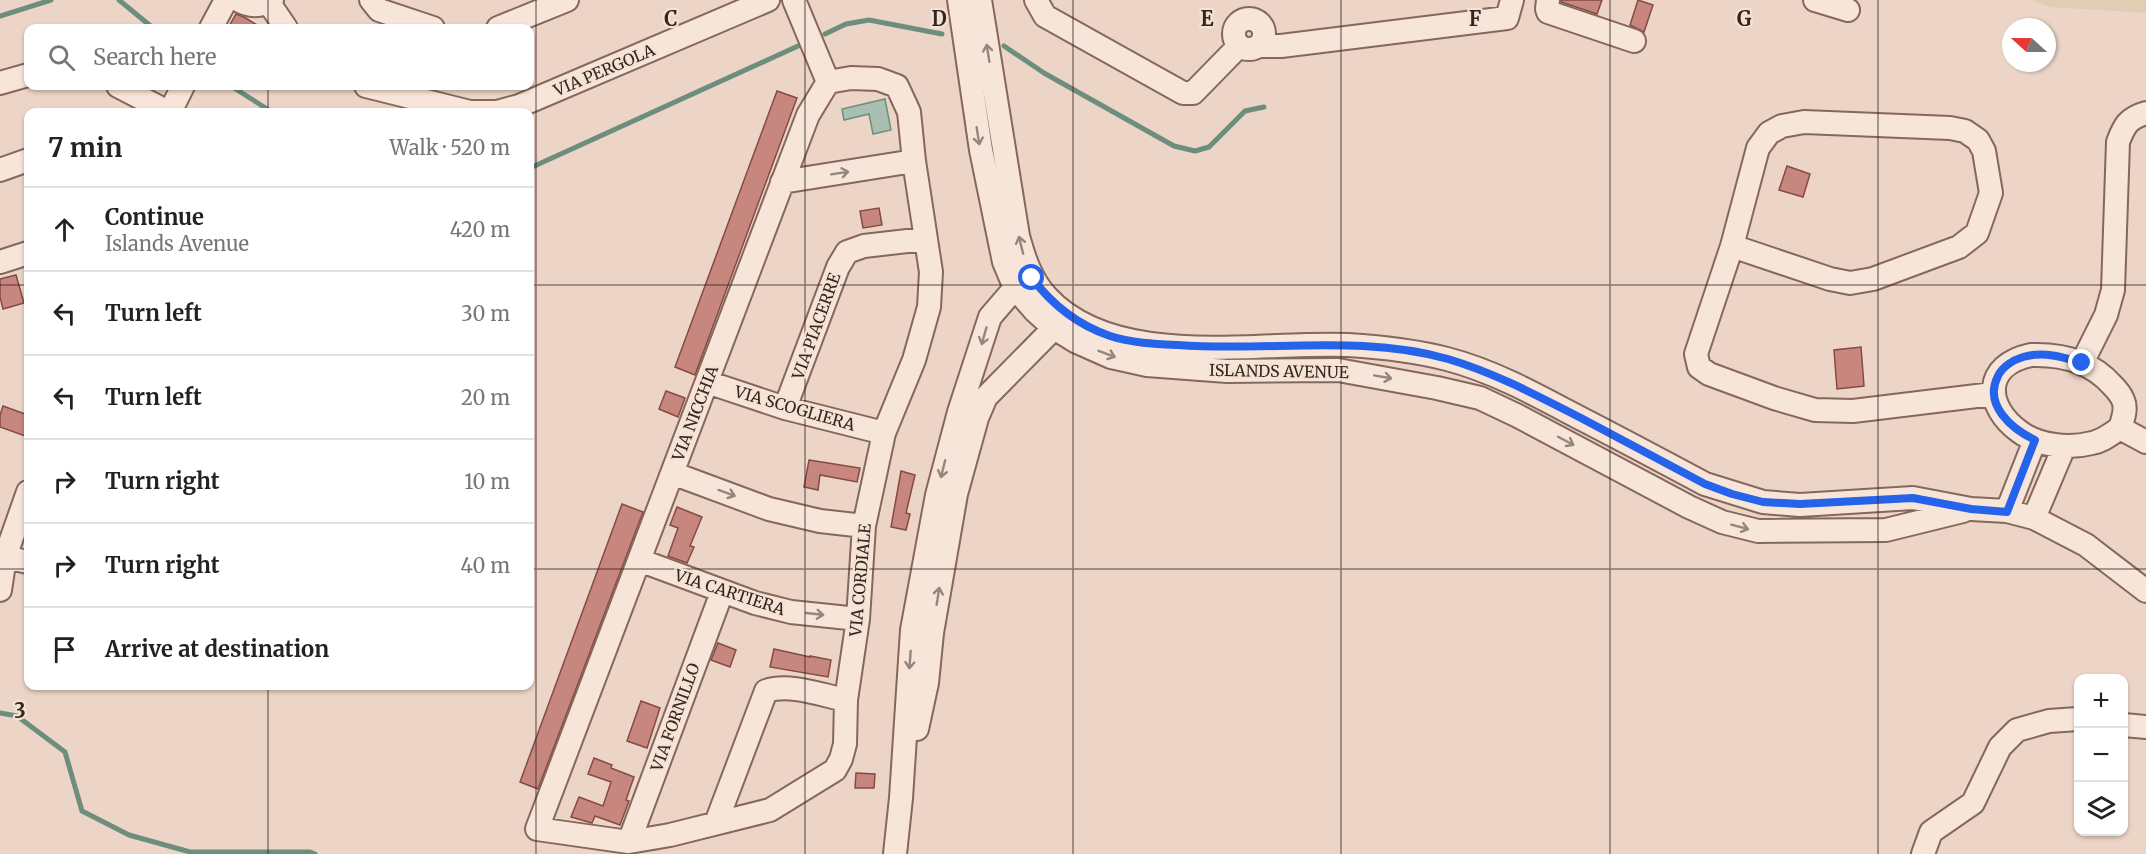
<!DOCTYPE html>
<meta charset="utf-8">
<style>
body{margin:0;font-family:Merriweather,serif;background:#f2f2f2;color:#222}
.controls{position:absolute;right:18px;bottom:18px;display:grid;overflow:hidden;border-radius:12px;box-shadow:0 2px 4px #0004}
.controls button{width:54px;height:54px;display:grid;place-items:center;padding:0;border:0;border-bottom:2px solid #e0e0e0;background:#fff;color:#222;font:30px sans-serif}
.compass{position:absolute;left:2002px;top:18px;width:54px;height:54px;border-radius:50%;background:#fff;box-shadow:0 2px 4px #0004;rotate:291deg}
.stop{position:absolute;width:18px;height:18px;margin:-14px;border:4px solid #2563eb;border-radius:50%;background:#fff}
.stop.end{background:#2563eb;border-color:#fff;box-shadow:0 2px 6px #0008}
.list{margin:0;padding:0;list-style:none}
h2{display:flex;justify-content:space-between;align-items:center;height:78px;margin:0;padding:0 24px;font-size:26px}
h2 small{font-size:20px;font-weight:400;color:#767676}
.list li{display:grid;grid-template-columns:39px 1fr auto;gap:18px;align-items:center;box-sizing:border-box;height:84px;padding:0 24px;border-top:2px solid #e0e0e0}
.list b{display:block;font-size:22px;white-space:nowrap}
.list p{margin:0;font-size:20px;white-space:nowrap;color:#767676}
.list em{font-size:20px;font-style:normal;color:#767676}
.icon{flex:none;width:33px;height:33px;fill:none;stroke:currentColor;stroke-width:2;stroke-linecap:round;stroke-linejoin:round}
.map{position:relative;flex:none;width:2146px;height:854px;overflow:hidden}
.search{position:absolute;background:#fff;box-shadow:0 2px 4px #0004;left:24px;top:24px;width:510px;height:66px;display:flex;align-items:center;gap:15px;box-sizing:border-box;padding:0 21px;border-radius:12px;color:#767676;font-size:22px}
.panel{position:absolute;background:#fff;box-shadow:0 2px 4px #0004;left:24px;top:108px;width:510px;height:582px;border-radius:12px}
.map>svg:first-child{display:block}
.farmland{fill:#e1cdb4}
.water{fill:#a7c0b1;stroke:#6e8e7d;stroke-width:1.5}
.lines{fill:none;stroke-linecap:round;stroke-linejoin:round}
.stream{stroke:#6e8e7d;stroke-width:5}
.building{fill:#c8877e;stroke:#844a44;stroke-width:1.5}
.minor-casing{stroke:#86675c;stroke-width:26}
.minor{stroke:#f7e5d9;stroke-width:22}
.oneway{stroke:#97847c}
.route{stroke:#2563eb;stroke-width:8}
.grid{fill:none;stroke:#372420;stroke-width:1.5;stroke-opacity:0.55}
.labels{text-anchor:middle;stroke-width:4.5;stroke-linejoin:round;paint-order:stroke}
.street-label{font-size:16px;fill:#372420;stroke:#f4e2d5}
.grid-label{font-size:20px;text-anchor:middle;font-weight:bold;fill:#372420;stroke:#f4e2d5;stroke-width:4.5;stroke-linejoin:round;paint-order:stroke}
</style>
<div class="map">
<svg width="2146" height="854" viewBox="0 0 2146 854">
<rect width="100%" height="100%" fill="#ecd5c6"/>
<path class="farmland" d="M2032,0H2146V13L2050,7Z"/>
<path class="water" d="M885,99L891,130L873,134L869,114L844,120L842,109Z"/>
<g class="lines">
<path class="stream" d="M119,0L153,28
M0,16L51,0
M825,34L846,24L869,20L942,34
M1004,46L1044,73L1174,146L1195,151L1209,147L1245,111L1264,107
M231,86L272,112
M530,168L798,46
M0,713L17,716L65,752L82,811L129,835L190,852H310L315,854"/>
</g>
<path class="building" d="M1561,0H1602L1597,14L1561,2Z
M1638,0L1653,5L1644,32L1630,25Z
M236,14L244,17L262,28H228Z
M777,91L797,98L695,375L675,367Z
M1787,166L1810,174L1803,197L1779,190Z
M879,208L882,225L863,228L860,211Z
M16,275L24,303L3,309L0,297V279Z
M1861,347L1864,386L1837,389L1834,350Z
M666,391L685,398L678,417L659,409Z
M3,406L28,415V437L0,427V415Z
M809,460L860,468L857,482L820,475L818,490L804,487Z
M901,471L915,475L906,513L910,514L906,530L891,527Z
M622,504L643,512L538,789L520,782Z
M677,507L702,517L690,546L694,547L687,563L668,556L678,528L670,525Z
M718,643L736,650L730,667L711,660Z
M774,649L810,657V656L831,660L828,677L770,667Z
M641,701L660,708L647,748L627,741Z
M594,758L612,765L611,768L634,777L626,800L629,801L620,825L595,816L592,823L571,817L579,797L603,806L611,782L588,774Z
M856,773L875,774L874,788H855Z"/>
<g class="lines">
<g class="minor-casing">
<path id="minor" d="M238,0C249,7 261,7 272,0
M371,0L379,10L433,28
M794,0L828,82
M959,0L981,150L1004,262L1015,288L1035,311L1054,328L1075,341L1111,357L1147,365L1227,371L1338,370L1437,388L1480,398L1518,416L1689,507L1722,522L1758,531L1886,530L1963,511
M980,0L1018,236C1024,258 1031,280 1047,297C1115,371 1259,341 1348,345C1380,347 1416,351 1447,359C1493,371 1535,394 1576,416C1619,438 1662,461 1705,484L1763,502L1800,505L1913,498L1971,509L2007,511L2034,518L2086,545L2146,591
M1036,0L1045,16L1183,93H1193L1239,46
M1548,0L1547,9L1548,12L1634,41
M1815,0L1848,10
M269,3L286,28
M1234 34a15 15 0 1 1 30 0a15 15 0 1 1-30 0Z
M211,28L226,0
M498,28L567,0
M1260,46H1281L1507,18L1512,0
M851,78L878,79L897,86L909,112L914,161L931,272L929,307L914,360L884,433L864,526L858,619L846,700L845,744L841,759L835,770L770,810L670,835L629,842L537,829L808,115L828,82Z
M0,83L28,75
M118,86L168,112
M366,86L470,112H497L519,106L768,0
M170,112L183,86
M0,170L28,160
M782,182L914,161
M1732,246L1830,279L1850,283L1873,279L1959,247L1977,233L1991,193L1984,151L1978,140L1965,131L1950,128L1804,122L1782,126L1769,133L1758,148L1732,246L1696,354L1699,367L1709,374L1774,398L1815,410L1853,411L1993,394
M0,262L28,253
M2031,355C2062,354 2091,361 2112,385C2116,389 2121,395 2123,400C2127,409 2123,419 2120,428C2111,434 2103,441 2092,443C2069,449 2039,446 2020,432C1984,406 1983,365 2031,355Z
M2082,363L2106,315L2113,290L2118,142C2124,126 2128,118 2146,113
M707,382L785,408L884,433
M785,408L838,267L847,252L864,246L925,239
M2120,428L2146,442
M672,473L769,509L820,521L864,526
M2007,511L2035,440
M2034,518L2064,447
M0,556L28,562
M639,560L755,603L791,612L858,619
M0,590L5,557L28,492
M2124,725L2146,727
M917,729L927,683L932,633L956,494L977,418L986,397L1054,328L1063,316
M716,823L766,691C790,683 821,695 846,700
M629,842L722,592
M895,854L901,798L912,630L937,495L959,412L990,317L1015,288L1028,280
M1923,854L1931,832L1973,803L2000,747L2017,730L2049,721L2078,719"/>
</g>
<use href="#minor" class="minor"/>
</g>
<defs><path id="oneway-shaft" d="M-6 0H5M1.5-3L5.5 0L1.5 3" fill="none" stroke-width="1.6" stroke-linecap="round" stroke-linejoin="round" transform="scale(1.5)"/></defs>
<g class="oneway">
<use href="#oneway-shaft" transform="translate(988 53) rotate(-99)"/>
<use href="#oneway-shaft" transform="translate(978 136) rotate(81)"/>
<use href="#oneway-shaft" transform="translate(840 173) rotate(-9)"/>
<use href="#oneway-shaft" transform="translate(1021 245) rotate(-104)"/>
<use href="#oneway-shaft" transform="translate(984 336) rotate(106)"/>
<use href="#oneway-shaft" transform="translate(1107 354) rotate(21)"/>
<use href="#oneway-shaft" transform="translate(1383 377) rotate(10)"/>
<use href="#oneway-shaft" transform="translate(1566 441) rotate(28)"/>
<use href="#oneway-shaft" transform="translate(943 469) rotate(104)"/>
<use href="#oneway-shaft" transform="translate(727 493) rotate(20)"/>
<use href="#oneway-shaft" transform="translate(1740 527) rotate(15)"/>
<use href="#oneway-shaft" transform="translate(938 596) rotate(-81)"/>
<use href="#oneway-shaft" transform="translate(815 614) rotate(6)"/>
<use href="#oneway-shaft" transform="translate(910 660) rotate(94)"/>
</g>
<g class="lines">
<path class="route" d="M1032,278C1053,306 1078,325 1110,336C1131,343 1156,344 1178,345C1267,352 1360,334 1448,359C1495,373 1538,396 1581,418C1622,440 1663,462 1705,484L1732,494L1763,502L1800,504L1913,498L1971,509L2007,512L2035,440C2012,429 1983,405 1998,376C2002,367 2013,360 2023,357C2043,351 2063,357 2082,363"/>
</g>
<path class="grid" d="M268,0V28M536,0V854M805,0V854M1073,0V854M1341,0V854M1610,0V854M1878,0V854M268,86V112M0,285H28M530,285H2146M0,569H28M530,569H2146M268,686V854"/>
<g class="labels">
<g class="street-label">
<text transform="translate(604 70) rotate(-23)" y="6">VIA PERGOLA</text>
<text transform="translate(816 326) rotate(-70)" y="6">VIA PIACERRE</text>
<text transform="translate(1279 371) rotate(1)" y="6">ISLANDS AVENUE</text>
<text transform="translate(795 408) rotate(16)" y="6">VIA SCOGLIERA</text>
<text transform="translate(695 413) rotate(-69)" y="6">VIA NICCHIA</text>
<text transform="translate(860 580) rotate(-85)" y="6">VIA CORDIALE</text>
<text transform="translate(730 592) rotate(18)" y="6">VIA CARTIERA</text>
<text transform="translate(675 717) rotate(-70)" y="6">VIA FORNILLO</text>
</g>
</g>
<g class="grid-label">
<text x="671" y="26">C</text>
<text x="939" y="26">D</text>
<text x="1207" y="26">E</text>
<text x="1475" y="26">F</text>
<text x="1744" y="26">G</text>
<text x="20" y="718">3</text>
</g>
</svg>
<div class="controls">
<button>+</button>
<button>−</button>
<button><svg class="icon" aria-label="layers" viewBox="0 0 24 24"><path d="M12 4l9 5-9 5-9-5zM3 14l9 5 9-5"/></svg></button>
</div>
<svg class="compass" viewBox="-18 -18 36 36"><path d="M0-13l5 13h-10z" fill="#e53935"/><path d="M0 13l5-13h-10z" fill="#767676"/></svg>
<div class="stop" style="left:1032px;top:278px"></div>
<div class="stop end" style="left:2082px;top:363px"></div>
<div class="search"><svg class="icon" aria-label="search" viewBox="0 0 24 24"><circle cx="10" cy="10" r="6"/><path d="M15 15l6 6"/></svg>Search here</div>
<section class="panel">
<h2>7 min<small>Walk · 520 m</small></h2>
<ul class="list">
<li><svg class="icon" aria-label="ahead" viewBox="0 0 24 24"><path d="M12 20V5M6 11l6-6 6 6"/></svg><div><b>Continue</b><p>Islands Avenue</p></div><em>420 m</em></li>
<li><svg class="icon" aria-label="left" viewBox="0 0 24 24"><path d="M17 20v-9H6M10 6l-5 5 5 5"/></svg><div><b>Turn left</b></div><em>30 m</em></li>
<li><svg class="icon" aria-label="left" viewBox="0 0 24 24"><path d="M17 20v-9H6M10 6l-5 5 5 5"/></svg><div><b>Turn left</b></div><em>20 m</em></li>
<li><svg class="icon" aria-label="right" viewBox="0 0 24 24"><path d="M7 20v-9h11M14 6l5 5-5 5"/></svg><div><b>Turn right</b></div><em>10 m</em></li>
<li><svg class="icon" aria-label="right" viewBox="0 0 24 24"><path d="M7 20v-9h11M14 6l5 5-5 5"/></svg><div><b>Turn right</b></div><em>40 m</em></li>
<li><svg class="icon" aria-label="arrive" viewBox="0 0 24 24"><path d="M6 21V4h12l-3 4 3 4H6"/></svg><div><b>Arrive at destination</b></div></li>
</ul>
</section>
</div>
